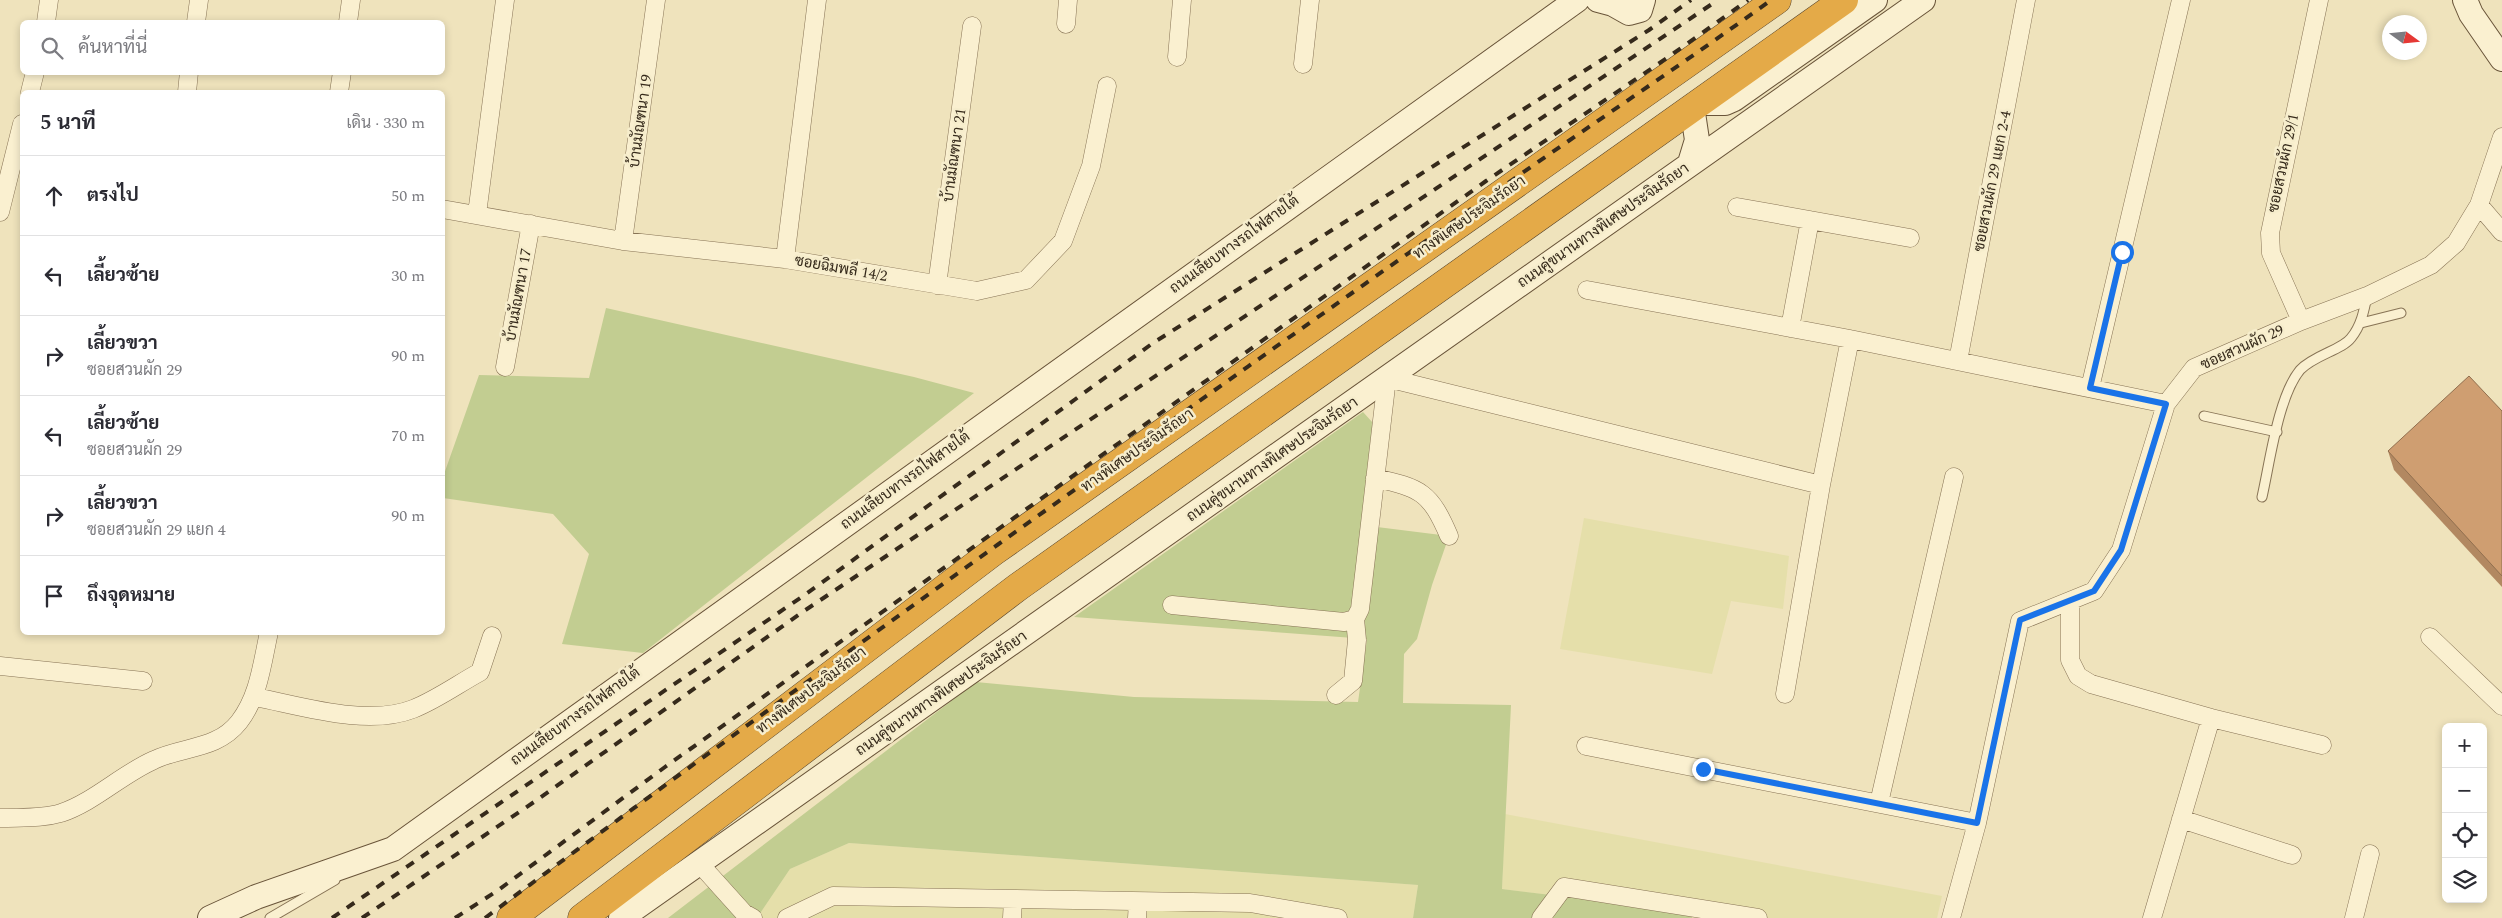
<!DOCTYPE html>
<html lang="th">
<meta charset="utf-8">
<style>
body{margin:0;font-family:Spectral,Sarabun,serif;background:#f7f7f7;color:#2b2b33}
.controls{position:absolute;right:15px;bottom:15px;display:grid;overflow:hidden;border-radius:8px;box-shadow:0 2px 8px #0003}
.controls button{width:45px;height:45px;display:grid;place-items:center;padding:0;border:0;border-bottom:1px solid #e1e1e2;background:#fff;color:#2b2b33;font:25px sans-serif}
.compass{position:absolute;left:2382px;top:15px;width:45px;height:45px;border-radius:50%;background:#fff;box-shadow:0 2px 8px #0003;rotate:105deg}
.stop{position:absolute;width:15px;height:15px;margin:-11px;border:4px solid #1a73e8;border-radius:50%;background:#fff}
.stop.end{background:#1a73e8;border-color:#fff;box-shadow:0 1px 5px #0008}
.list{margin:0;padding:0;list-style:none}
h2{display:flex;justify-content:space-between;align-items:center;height:65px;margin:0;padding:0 20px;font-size:21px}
h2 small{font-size:16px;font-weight:400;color:#7c7c81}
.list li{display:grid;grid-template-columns:32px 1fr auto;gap:15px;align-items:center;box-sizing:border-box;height:80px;padding:0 20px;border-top:1px solid #e1e1e2}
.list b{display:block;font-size:19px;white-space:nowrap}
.list p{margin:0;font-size:16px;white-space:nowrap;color:#7c7c81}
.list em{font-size:16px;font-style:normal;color:#7c7c81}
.icon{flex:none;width:28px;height:28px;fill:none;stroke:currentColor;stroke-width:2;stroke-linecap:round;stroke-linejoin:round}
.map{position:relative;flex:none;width:2502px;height:918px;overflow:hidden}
.search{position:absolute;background:#fff;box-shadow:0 2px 8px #0003;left:20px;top:20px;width:425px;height:55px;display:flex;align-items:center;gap:12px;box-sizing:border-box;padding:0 18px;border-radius:8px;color:#7c7c81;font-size:19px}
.panel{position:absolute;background:#fff;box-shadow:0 2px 8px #0003;left:20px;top:90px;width:425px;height:545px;border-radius:8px}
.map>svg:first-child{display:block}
.farmland{fill:#e5dfaa}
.green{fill:#c2cd91}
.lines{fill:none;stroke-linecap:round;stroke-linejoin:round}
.lane-casing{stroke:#877355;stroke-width:11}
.street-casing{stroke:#877355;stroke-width:19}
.secondary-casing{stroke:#695439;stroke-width:26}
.highway-casing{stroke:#54412a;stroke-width:29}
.lane{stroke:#faf0d0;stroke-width:9}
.street{stroke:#faf0d0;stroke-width:18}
.secondary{stroke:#faf0d0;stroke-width:24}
.highway{stroke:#e4aa48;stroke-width:28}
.rail{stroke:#362a1b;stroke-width:4;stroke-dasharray:9 9;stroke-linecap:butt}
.wall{fill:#b28861}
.building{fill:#cf9e71;stroke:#916f4f}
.route{stroke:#1a73e8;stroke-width:6}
.labels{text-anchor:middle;stroke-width:5;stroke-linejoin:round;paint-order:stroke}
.street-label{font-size:15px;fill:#362a1b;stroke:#f6edcc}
</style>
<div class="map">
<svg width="2502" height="918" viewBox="0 0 2502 918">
<rect width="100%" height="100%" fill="#efe3bc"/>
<path class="farmland" d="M1584,518L1789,556L1783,609L1731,601L1712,674L1560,649Z
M1505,814L1942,896L1937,918H1724L1502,889Z
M849,843L1418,885L1413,918H757L790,869Z"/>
<path class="green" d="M606,308L914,377L974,393L643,653L562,644L589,554L553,514L443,498V477L479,375L589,378Z
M1363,412L1373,423L1361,525L1449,536L1432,585L1417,639L1404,654L1403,703L1511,705L1502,889L1693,912L1692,918H1413L1418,885L849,843L790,869L757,918H668L976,682L1134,697L1358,702L1367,639L1074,617Z"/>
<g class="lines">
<g class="lane-casing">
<path id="lane" d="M2361,323L2401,313
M2204,416L2277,432
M2262,497C2270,462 2278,397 2300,370C2314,355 2342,350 2351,338C2361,326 2364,311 2367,296
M270,918L335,880"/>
</g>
<g class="street-casing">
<path id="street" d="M46,22L49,0
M196,22L199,0
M348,22L351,0
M1066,24L1068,0
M1177,57L1182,0
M1303,64L1310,0
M30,92L35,72
M187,92L189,72
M339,92L342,72
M2479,205L2502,232
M1737,207L1910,238
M442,209L623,241L785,259L977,291L1026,280L1063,241L1091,166L1107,86
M0,212L22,124
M477,214L505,0
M623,241L656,0
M785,259L817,0
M937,285L972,26
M1587,290L1850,339L2166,404
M2301,321L2271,253L2270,233L2319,0
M1790,328L1810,220
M1958,361L2026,0
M505,367L531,224
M2090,388L2181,0
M1375,478C1421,488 1430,492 1449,536
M2070,601V660L2078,676L2091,684L2211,718L2152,918
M1172,605L1344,622L1355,619L1360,609L1387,378L1821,485
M2430,637L2502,706
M0,666L143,681
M1785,694L1821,485L1850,339
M1336,695L1353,681L1357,640L1355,619
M255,697C302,706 367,727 413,709C436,700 458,684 480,672L492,636
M2211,718L2322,745
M1586,746L1977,823
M1879,803L1954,477
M0,818C21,817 41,819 61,813C94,802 122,774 154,760C183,746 217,750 239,722C259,696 262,664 269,632
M2181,819L2292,855
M699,863L744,913L753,918
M787,918L833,896L1250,903L1338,918
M1012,918L1013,899
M1137,918L1138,902
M1541,918L1564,887L1758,918
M1951,918L1977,823L2020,621L2094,591L2121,550L2166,404L2194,368L2301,321L2367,296L2431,265L2456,243L2479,205L2502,137
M2354,918L2370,854"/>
</g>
<g class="secondary-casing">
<path id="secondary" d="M1598,0L1613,4L1629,13L1640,10L1643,0
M2465,0L2471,14L2502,59
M1690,163L1697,140L1693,113L1695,107L1699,103H1725L1734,99L1875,0
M210,918L256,897L393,849L1577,0
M621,918L1923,0"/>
</g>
<g class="highway-casing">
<path id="highway" d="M511,918L993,552L1777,0
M582,918L1018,587L1844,0"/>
</g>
<use href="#lane" class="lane"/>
<use href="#street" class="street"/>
<use href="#secondary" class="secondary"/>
<use href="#highway" class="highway"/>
<path class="rail" d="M332,918L806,594L1153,343L1649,30L1691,0
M362,918L534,802L804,611L1718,0
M455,918L497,891L665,767L1486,181L1667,58L1748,0
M485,918C816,672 1153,433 1491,195C1584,129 1679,67 1771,0"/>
</g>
<path class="wall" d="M2502,411V587L2394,470L2388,451Z"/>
<path class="building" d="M2469,376L2502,411V576L2388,451Z"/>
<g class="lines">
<path class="route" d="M1703,769L1977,823L2020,620L2094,591L2121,550L2166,404L2090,388L2122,252"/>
</g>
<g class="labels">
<g class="street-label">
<text transform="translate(640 121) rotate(-82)" y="5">บ้านมัณฑนา 19</text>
<text transform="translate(954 155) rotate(-82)" y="5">บ้านมัณฑนา 21</text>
<text transform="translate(2283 163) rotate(-78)" y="5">ซอยสวนผัก 29/1</text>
<text transform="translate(1992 181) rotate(-79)" y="5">ซอยสวนผัก 29 แยก 2-4</text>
<text transform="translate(1469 217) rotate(-35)" y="5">ทางพิเศษประจิมรัถยา</text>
<text transform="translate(1603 225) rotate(-35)" y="5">ถนนคู่ขนานทางพิเศษประจิมรัถยา</text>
<text transform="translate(1234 244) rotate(-36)" y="5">ถนนเลียบทางรถไฟสายใต้</text>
<text transform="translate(841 268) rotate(10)" y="5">ซอยฉิมพลี 14/2</text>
<text transform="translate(518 295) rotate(-80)" y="5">บ้านมัณฑนา 17</text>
<text transform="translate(2242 347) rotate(-24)" y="5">ซอยสวนผัก 29</text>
<text transform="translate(1137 450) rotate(-35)" y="5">ทางพิเศษประจิมรัถยา</text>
<text transform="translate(1272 459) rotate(-35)" y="5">ถนนคู่ขนานทางพิเศษประจิมรัถยา</text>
<text transform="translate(905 480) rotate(-36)" y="5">ถนนเลียบทางรถไฟสายใต้</text>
<text transform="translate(811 690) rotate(-37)" y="5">ทางพิเศษประจิมรัถยา</text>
<text transform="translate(941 693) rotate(-35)" y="5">ถนนคู่ขนานทางพิเศษประจิมรัถยา</text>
<text transform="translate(575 716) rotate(-36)" y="5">ถนนเลียบทางรถไฟสายใต้</text>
</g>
</g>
</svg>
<div class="controls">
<button>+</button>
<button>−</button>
<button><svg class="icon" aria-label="locate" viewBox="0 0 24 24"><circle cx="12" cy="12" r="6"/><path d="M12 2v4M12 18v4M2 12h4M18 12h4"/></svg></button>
<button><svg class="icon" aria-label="layers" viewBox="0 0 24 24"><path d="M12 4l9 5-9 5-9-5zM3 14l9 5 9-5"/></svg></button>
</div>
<svg class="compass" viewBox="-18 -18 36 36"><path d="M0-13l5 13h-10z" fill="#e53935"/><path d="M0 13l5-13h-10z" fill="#7c7c81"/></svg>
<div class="stop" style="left:2122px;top:252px"></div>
<div class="stop end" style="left:1703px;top:769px"></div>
<div class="search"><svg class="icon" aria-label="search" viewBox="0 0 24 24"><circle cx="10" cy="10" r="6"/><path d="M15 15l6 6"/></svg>ค้นหาที่นี่</div>
<section class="panel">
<h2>5 นาที<small>เดิน · 330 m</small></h2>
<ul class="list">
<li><svg class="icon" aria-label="ahead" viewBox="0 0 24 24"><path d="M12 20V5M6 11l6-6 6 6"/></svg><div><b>ตรงไป</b></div><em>50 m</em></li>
<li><svg class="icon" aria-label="left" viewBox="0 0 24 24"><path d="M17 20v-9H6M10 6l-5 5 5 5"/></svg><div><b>เลี้ยวซ้าย</b></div><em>30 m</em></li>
<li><svg class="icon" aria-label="right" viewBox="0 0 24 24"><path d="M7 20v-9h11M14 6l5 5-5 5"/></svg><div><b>เลี้ยวขวา</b><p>ซอยสวนผัก 29</p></div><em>90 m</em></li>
<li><svg class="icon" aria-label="left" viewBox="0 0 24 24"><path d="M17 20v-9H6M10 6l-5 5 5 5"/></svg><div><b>เลี้ยวซ้าย</b><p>ซอยสวนผัก 29</p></div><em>70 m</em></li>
<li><svg class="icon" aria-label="right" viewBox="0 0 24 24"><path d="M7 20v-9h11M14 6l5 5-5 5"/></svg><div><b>เลี้ยวขวา</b><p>ซอยสวนผัก 29 แยก 4</p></div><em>90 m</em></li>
<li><svg class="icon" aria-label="arrive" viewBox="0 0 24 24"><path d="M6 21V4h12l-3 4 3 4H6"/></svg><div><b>ถึงจุดหมาย</b></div></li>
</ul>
</section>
</div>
